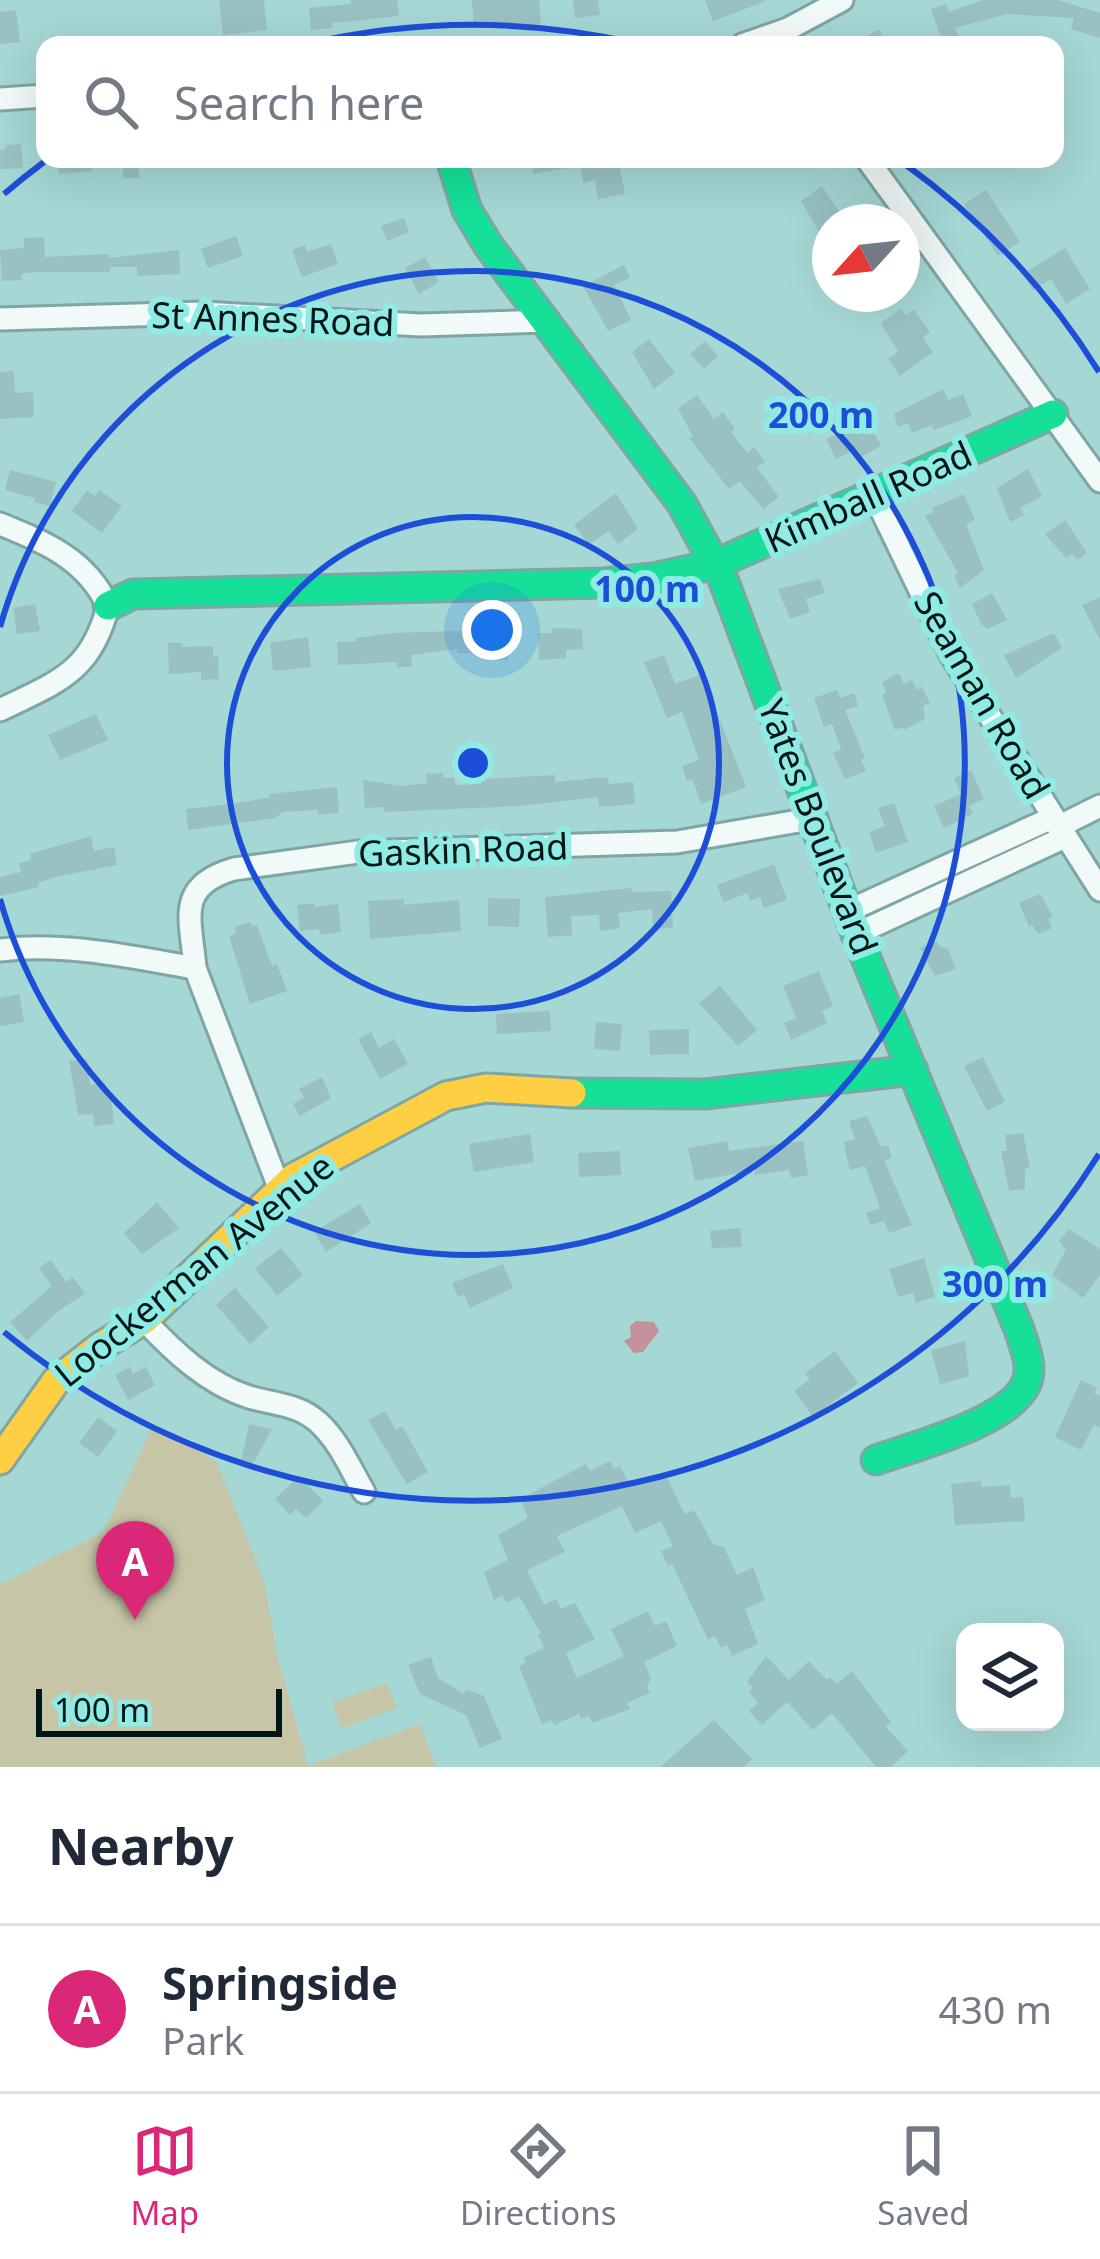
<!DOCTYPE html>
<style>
body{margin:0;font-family:"Noto Sans",sans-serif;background:#f2f2f3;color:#1f2937}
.controls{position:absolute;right:36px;bottom:36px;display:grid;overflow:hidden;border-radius:24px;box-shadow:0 12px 48px #0002}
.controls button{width:108px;height:108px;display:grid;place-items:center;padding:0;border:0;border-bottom:3px solid #e0e1e3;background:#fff;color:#1f2937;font:60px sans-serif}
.compass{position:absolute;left:812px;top:204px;width:108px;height:108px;border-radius:50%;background:#fff;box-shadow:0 12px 48px #0002;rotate:243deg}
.scale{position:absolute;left:36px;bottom:30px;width:246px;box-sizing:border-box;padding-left:12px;border:6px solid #001716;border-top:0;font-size:33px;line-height:42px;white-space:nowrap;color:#001716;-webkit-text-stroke:9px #91ebe5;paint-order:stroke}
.you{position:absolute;left:492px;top:630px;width:42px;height:42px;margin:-30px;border:9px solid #fff;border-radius:50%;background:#1a73e8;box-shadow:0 0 0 18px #1a73e833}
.badge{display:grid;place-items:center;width:78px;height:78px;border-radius:50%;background:#db2777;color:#fff;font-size:39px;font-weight:700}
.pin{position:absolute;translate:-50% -99px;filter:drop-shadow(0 3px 6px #0008)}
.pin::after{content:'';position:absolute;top:63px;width:42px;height:36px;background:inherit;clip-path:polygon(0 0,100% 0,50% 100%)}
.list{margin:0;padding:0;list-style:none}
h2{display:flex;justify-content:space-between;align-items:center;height:156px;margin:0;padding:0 48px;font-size:51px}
h2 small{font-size:39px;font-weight:400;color:#747a83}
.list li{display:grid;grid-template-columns:78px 1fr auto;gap:36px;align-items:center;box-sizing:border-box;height:168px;padding:0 48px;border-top:3px solid #e0e1e3}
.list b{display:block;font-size:45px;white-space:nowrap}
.list p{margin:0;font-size:39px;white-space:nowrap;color:#747a83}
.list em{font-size:39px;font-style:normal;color:#747a83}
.icon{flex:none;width:66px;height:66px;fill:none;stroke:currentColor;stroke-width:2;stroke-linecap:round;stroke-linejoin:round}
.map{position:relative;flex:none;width:1100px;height:1767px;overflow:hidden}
.search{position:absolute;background:#fff;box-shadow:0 12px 48px #0002;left:36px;right:36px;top:36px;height:132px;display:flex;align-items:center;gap:30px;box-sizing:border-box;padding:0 42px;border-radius:24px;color:#747a83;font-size:45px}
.sheet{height:324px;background:#fff}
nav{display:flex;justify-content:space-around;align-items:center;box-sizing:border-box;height:168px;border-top:3px solid #e0e1e3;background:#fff;font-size:33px;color:#747a83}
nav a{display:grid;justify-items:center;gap:6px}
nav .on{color:#db2777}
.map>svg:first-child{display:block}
.green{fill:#c7c5a7}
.water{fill:#c4929b}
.building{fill:#9ac1c2}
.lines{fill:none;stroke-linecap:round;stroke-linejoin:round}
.street-casing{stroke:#7ea6a4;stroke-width:27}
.fast-casing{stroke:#7ea6a4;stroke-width:33}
.slow-casing{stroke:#7ea6a4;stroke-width:33}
.street{stroke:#f2f9f9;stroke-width:21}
.fast{stroke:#16e098;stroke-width:27}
.slow{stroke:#ffcf43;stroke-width:27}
.ring{fill:none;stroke:#1d4ed8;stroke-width:6}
.labels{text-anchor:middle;stroke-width:12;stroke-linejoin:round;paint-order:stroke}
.street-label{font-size:36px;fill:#001716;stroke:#91ebe5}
.centre{fill:#1d4ed8;stroke:#91ebe5;stroke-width:6}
.ring-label{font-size:36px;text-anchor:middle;font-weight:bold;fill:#1d4ed8;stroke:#91ebe5;stroke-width:12;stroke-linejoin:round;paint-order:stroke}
</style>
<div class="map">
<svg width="1100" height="1767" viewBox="0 0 1100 1767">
<rect width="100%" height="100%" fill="#a5d7d4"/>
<path class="green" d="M153,1426L216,1461L264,1581L277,1654L308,1766L420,1724L436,1767H0V1585L104,1531Z
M387,1683L397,1708L342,1728L332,1703Z"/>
<path class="water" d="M636,1321L654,1322L659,1331L643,1352L634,1353L624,1341L631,1337L630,1326Z"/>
<path class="building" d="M219,0H264L267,30L223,35Z
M351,0H397L399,16L332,23L333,28L311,30L309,8L351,4Z
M472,0H539L541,24L474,27Z
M573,0H598L600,15L575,18Z
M705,0H765L766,1L713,21Z
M982,0H1058L1100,13V38L1071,29L1074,18L1007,14L955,28L958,36L942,41L931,9L946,4L949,12Z
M16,10L20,42L0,44V12Z
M879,29L888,45H852Z
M21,144L23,168L0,169V150L6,149V145Z
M58,159H91L92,171L59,174Z
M123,159H139V178H123Z
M531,159H577L578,166L533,174Z
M579,159H618L625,194L598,199L595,180L583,183Z
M822,186L846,222H830V232L822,237L801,201Z
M986,190L1020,242L998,256L964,204Z
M404,218L409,232L387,241L381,226Z
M236,236L243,256L208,268L201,249Z
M44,237L45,257L109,254L110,272H35L21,274L22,280L2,281L0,250L24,248V238Z
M331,244L338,264L302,277L292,250L305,245L307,252Z
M1065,248L1090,289L1066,304L1051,279L1033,290L1023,274Z
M179,250L180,274L137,276V267H110L109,258Z
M425,257L439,282L419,294L405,268Z
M624,265L630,278L614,285L631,320L608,331L583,286Z
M901,309L906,315L914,310L930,332L923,338L933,352L900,376L888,359L898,352L881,323Z
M649,339L675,373L654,389L632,352Z
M705,341L718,356L704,369L690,354Z
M14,371L15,393L33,392L34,417L0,419V372Z
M943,389L948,400L963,394L972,416L934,430L932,425L912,433L908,423L898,427L894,414Z
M697,395L714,419L723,412L735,429L731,432L747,453L754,447L765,462L757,468L779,497L763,509L740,481L729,489L689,438L693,436L678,409Z
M854,417L857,423L866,418L881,446L861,457L856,449L836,459L826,439L841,432L837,425Z
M1028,469L1042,496L1020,508L1024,515L1010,522L997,488Z
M10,470L56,482L50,506L34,502L35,498L5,490Z
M87,490L95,496L99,490L122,506L102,533L72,511Z
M616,493L638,529L618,544L608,531L589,545L574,525Z
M964,494L975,520L966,524L984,570L960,588L954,575L958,573L925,516L934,512L932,508Z
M1065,520L1087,553L1077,560L1072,554L1066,558L1045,534Z
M820,579L825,593L806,599L810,612L790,619L778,589Z
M992,593L1007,620L988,629L981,624L972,604Z
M1100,597V640L1082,605Z
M35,604L40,631L17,634L13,608Z
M552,628L582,629L583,649L566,650V658L539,660L538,633H552Z
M491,630V634H508V660H493L489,653H457V649L411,655L412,667H397V662L338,665L337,642L356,641V638L392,633Z
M1054,633L1062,648L1016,678L1004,655Z
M308,637L311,667L273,671L270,643Z
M168,643H182V647L213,646V657L218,656L219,679L201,680V672L169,674Z
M664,655L675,684L702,674L746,787L701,804L693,780L687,781L682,766L699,760L682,712L667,718L644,662Z
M899,673L904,684L912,680L917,690L922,687L930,703L923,706L925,719L904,730L903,727L895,730L882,695L886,693L882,682Z
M837,690L840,698L854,693L858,706L845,710L865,758L861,760L866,771L845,779L833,753L841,749L832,724L824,727L814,698Z
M96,714L108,740L60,760L48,735Z
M971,770L984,799L969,806L973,814L944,828L934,806L961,794L954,778Z
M443,773V778H454L456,785L481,784V779L555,775V782L608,777L609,784L633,782L635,804L599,807L598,797L521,806L385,812L384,807L365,808L363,780L402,786L427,783L426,774Z
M337,787L339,813L318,815L317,810L283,812L275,818L188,830L186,809L239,803L270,797L269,794Z
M894,803L908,842L876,853L869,832L885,826L878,808Z
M91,836L94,851L114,847L117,865L55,877L38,883L39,887L0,896V877L21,872L19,863L31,860L30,854Z
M774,864L787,900L764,908L760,897L750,901L748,893L723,902L717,885Z
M632,888V892L671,891L673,928L653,929L652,909L618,913L620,928L600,931L599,915L571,916L572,935L548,937L545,897Z
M1040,894L1053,916L1048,919L1052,928L1038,934L1032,925L1029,927L1019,903Z
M488,898L520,899L519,927L488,926Z
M404,899V905L459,900L461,931L370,939L368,901Z
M314,903L315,907L338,904L341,932L320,935L319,929L300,931L297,905Z
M250,922L252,926L257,925L272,966L277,964L287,991L250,1004L229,936L236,933L235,927Z
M937,941L940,947L948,949L956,969L935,976L920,948Z
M819,971L833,1006L822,1011L827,1023L791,1040L784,1023L796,1018L783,986Z
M720,986L757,1030L738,1046L699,1003Z
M19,994L24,1022L0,1026V998Z
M550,1011L551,1031L497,1034L496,1014Z
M596,1022L622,1024L620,1051L594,1049Z
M689,1029V1054L650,1055L649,1030Z
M371,1032L379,1048L394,1039L408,1064L380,1079L358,1039Z
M983,1057L1005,1102L987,1111L964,1066Z
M87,1059L90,1085L105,1083L107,1096H111L114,1124L94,1126L93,1114L78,1115L69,1061Z
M322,1077L331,1098L300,1116L293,1104L304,1097L299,1089Z
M867,1116L881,1147L888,1145L892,1158L884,1160L912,1225L889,1233L884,1221L871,1225L866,1213L880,1208L865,1166L850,1170L846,1156L844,1142L855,1139L849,1121Z
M1023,1133L1030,1168L1025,1169V1189L1009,1191L1001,1151H1007L1005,1135Z
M530,1134L534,1162L474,1172L469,1144Z
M727,1141L729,1151L803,1141L808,1175L791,1178L789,1170L755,1175V1170L695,1181L688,1148Z
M620,1151L621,1175L579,1177L578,1153Z
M157,1202L179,1228L142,1254L124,1233Z
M360,1204L371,1223L326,1252L314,1232Z
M740,1228L742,1247L712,1248L710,1231Z
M1069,1229L1100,1249V1275L1083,1298L1052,1275L1066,1250L1059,1241Z
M281,1248L303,1275L277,1296L255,1268Z
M924,1258L935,1297L916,1303L913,1293L898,1297L889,1269Z
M51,1260L66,1282L73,1277L85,1294L58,1311L27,1341L10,1322L52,1286L39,1268Z
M503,1264L513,1288L470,1308L464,1294L458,1297L452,1283Z
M235,1288L269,1327L250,1344L216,1305Z
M965,1341L969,1376L940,1384L931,1350Z
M835,1351L858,1383L813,1417L794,1391L810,1379L805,1373Z
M130,1367L133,1374L146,1367L155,1385L128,1400L115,1375Z
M1081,1380L1097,1388L1094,1393L1100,1396V1428L1094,1425L1081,1450L1055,1437Z
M385,1411L396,1430L402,1426L428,1472L407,1484L368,1420Z
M98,1417L117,1431L98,1457L79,1443Z
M249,1424L272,1429L252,1465L241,1462Z
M610,1461L614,1469L620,1466L630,1485L665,1473L682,1509L686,1514L694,1510L713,1544L724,1547L737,1575L753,1567L765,1600L745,1609L758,1644L732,1656L727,1645L721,1648L715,1636L708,1640L672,1564L668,1566L661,1551L673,1546L661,1521L635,1533L622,1506L557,1536L565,1552L527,1570L544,1605L556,1599L561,1609L575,1603L595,1639L566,1653L577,1678L624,1656L611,1629L648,1611L655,1626L666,1621L677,1646L644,1662L651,1678L647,1686L650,1693L627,1703L630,1709L592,1723L589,1716L581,1719L579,1714L554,1725L552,1720L542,1724L519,1666L526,1663L523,1658L544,1648L538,1635L541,1633L519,1596L506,1603L502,1595L494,1600L484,1572L508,1560L498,1535L528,1518L520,1499L586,1464L590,1471Z
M299,1476L323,1501L306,1518L296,1509L290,1515L275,1499Z
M981,1481V1487L1010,1485L1011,1498L1023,1497L1025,1521L955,1525L951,1484Z
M766,1656L789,1680L809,1661L827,1680L830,1677L837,1684L852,1671L891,1722L886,1727L908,1751L891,1767H876L832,1713L813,1730L787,1702L762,1725L749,1711L758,1703L749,1692L753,1688L747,1682Z
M431,1657L438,1678L464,1694L466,1689L484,1696L502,1739L480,1748L466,1715L420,1694L408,1665Z
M714,1720L752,1759L744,1767H660Z"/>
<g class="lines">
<g class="street-casing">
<path id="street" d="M742,45L788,29L842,0
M0,99L45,96
M867,159L1100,481
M0,319L203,313L421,325L547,321
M874,495L951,655L1100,890
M0,524C46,543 86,559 108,606C91,673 57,682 0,710
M1058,827L1100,806
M848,911L1052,818
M856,934L1065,837
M0,950C64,942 132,957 195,968L280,1190
M195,968C191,919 175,886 234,869L358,852L677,842L816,818
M144,1320C172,1350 207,1384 249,1397C273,1404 298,1404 318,1422C339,1441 350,1468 364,1492"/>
</g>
<g class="fast-casing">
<path id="fast" d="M451,159L467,210L488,245L682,504L723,579L856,934L1019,1329C1024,1346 1034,1367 1026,1384C1008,1423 914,1446 876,1460
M108,606L133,594L603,583L653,578L716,564L1053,414
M572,1093L705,1094L913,1070"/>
</g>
<g class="slow-casing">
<path id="slow" d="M0,1460L56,1381L101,1346L144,1320L293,1178L446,1096L486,1088L572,1093"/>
</g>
<use href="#street" class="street"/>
<use href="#fast" class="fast"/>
<use href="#slow" class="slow"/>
</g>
<g class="ring">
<circle cx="473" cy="763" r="246"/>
<path d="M0 627A492 492 0 1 1 0 899"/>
<path d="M1099 1154A738 738 0 0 1 4 1332M4 194A738 738 0 0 1 44 162M307 44A738 738 0 0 1 639 44M902 162A738 738 0 0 1 1099 372"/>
</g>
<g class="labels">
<g class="street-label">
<text transform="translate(273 319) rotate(2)" y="13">St Annes Road</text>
<text transform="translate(868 497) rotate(-24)" y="13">Kimball Road</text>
<text transform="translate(982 695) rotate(60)" y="13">Seaman Road</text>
<text transform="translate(818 827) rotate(69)" y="13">Yates Boulevard</text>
<text transform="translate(463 850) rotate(-2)" y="13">Gaskin Road</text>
<text transform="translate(194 1270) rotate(-39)" y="13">Loockerman Avenue</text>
</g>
</g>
<circle cx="473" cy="763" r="18" class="centre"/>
<g class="ring-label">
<text x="821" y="428">200 m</text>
<text x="647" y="602">100 m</text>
<text x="995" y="1297">300 m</text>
</g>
</svg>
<div class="controls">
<button><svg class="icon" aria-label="layers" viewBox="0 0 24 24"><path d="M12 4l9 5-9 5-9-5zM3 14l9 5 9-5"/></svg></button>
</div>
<svg class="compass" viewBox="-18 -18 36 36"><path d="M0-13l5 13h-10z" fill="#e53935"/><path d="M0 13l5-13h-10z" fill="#747a83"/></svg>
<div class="scale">100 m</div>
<div class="you"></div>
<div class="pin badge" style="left:135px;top:1620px">A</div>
<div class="search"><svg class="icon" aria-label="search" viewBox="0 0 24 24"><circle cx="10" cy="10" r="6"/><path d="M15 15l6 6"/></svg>Search here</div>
</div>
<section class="sheet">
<h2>Nearby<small></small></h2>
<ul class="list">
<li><span class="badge">A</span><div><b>Springside</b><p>Park</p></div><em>430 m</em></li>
</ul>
</section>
<nav>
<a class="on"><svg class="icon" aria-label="map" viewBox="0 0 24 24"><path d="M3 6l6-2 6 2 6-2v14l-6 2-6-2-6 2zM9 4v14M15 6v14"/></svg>Map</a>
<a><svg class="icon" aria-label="directions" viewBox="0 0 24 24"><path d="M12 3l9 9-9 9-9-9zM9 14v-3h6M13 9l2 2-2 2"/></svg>Directions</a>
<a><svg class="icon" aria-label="saved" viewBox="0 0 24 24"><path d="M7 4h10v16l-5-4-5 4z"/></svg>Saved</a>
</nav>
